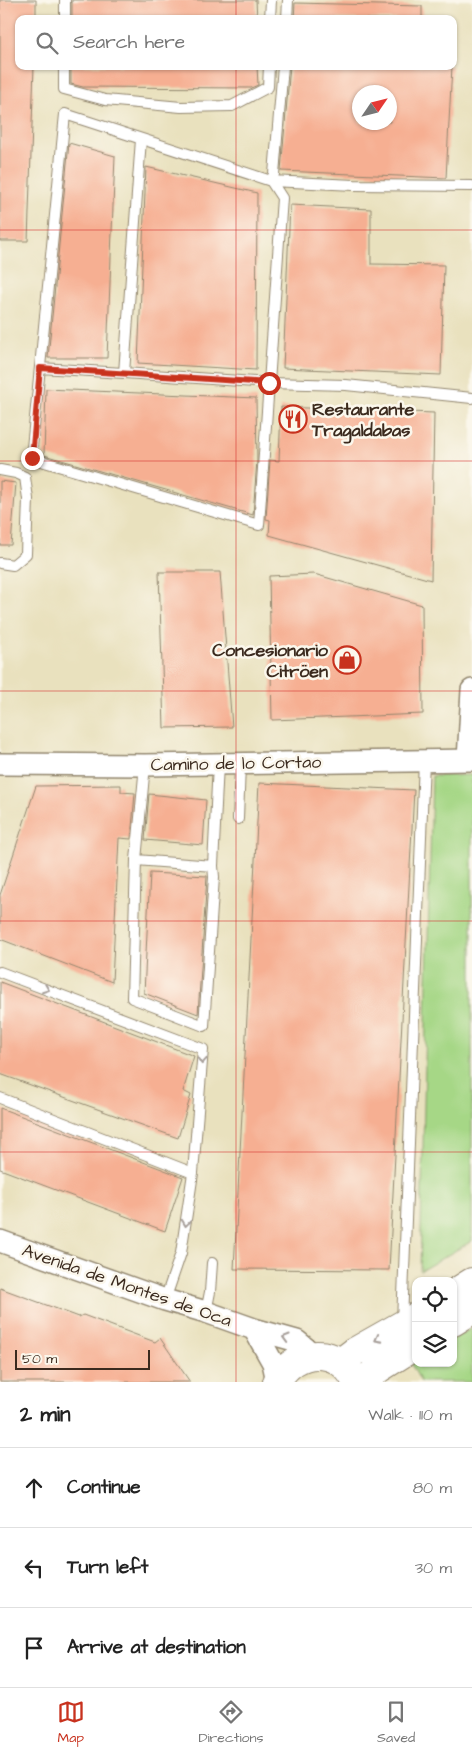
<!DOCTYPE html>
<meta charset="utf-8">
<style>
body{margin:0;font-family:"Architects Daughter",sans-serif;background:#f2f2f2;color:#222}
.controls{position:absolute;right:15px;bottom:15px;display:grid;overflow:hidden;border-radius:10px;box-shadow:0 1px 4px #0004}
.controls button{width:45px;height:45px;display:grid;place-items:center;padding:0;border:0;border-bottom:1px solid #e0e0e0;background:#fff;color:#222;font:25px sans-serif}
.compass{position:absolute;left:352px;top:85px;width:45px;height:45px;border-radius:50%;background:#fff;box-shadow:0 1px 4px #0004;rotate:55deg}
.scale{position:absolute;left:15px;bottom:12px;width:135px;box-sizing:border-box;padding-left:5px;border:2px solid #3b2a1e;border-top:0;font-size:14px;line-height:18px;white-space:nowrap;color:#3b2a1e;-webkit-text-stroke:4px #fbf7ec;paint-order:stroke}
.stop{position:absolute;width:15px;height:15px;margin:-11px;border:4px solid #c8321e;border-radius:50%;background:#fff}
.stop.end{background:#c8321e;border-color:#fff;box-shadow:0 1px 5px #0008}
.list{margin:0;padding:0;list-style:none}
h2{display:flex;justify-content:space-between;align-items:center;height:65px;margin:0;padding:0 20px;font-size:21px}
h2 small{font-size:16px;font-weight:400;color:#767676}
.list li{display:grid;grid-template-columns:32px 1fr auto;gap:15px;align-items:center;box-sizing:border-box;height:80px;padding:0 20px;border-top:1px solid #e0e0e0}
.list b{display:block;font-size:19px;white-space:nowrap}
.list em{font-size:16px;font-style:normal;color:#767676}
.icon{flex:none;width:28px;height:28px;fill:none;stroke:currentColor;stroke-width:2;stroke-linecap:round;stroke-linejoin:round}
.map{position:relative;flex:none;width:472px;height:1382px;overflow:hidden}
.search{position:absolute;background:#fff;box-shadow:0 1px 4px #0004;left:15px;right:15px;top:15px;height:55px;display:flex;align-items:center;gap:12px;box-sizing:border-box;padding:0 18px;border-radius:10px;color:#767676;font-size:19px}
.sheet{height:305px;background:#fff}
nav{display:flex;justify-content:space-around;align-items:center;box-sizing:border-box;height:70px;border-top:1px solid #e0e0e0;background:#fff;font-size:14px;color:#767676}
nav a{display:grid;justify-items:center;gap:2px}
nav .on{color:#c8321e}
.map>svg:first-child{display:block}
.green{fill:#a6d786;stroke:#708052}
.building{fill:#f6af92;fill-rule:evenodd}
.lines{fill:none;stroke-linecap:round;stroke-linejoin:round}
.lane-casing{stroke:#92866e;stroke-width:12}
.street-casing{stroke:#92866e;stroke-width:24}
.primary-casing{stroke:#92866e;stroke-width:30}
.lane{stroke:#fff;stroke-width:10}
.street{stroke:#fff;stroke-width:21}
.primary{stroke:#fff;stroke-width:28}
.oneway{stroke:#a79f9a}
.route{stroke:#c8321e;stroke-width:6}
.grid{fill:none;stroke:#d62828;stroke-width:1;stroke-opacity:0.55}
.labels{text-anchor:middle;stroke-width:5;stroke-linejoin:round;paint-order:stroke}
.poi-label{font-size:18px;font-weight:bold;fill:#3b2a1e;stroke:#fbf7ec;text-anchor:start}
.street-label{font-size:18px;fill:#3b2a1e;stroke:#fbf7ec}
</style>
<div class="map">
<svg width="472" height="1382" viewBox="0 0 472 1382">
<rect width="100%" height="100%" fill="#fbf7ec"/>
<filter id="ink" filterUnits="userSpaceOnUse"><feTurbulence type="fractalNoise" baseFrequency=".02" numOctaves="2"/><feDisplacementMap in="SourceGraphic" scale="10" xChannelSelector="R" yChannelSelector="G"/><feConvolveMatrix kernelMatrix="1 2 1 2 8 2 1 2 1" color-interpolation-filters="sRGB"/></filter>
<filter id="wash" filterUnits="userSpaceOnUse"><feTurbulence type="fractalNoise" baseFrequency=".0096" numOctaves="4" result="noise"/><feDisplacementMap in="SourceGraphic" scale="20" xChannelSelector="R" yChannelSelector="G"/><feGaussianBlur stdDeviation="1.12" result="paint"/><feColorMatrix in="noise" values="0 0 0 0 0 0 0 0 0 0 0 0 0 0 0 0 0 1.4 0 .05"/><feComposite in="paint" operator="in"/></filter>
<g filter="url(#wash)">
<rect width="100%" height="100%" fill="#e9e1be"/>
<path class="green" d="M472,775V1241L420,1271L432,776Z
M472,1328V1382H421L411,1364L416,1361V1363H453V1339Z"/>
<g id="blocks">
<path class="building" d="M0,0H36V19H19V66H34L28,241H0Z
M72,0H256L257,19H72Z
M295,3L422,6V19H294Z
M71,66H257L258,85L251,88L83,87L71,84Z
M290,66H452L446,178L281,171ZM360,92H390V122H360Z
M69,143L115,156L107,358H48Z
M146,167L257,193L256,370L138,363Z
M290,205L371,209V264L444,265L441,375L283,368Z
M46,389L256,398L257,460L253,515L44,455Z
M281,407L434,413L431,580L269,535L270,520L266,519L270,460L279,461Z
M0,481L16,483L11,545H0Z
M159,572H220L232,727L164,728Z
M314,574L422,605L423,714L272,720L269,576Z
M259,783L414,790L389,1270L234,1269Z
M121,785V792L135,793L131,839L119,838L112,982L0,939V895L36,786Z
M149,794L206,800L203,845L145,840Z
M150,873L207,876L198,1014L144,993Z
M0,982L194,1056L183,1091L191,1095L178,1138L0,1074Z
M0,1108L183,1177L165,1231L0,1169Z
M0,1288L79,1317L83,1315L155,1342L160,1338L190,1382H0Z"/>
</g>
</g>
<g filter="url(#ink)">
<use href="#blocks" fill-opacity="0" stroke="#92866e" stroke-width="1"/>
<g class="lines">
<g class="lane-casing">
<path id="lane" d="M65,19V0
M270,19L271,0
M287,19L288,0
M64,66V89L105,100L181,107L232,106L268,87L269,66
M141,139L124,373L269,383L346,385L472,398
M271,181L282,198L259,525L31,458L65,114L271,181L354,185L472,186
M271,181L274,174L283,66
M40,368L124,373
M0,470L16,473L25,477L28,499L26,554L13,565L0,563
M145,765L136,860L132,998L204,1026L214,877L213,866
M238,819L240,764
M136,860L213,866L218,764
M0,972L203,1049L193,1173L181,1253L165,1300
M0,1098L193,1173
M206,1312L210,1292L212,1263
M402,1322L424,760"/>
</g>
<g class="street-casing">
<path id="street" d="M468,760L472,690
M0,764L145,765L472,760
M0,1241L165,1300L206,1312L254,1329L297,1341L314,1355
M254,1329L273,1363L277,1381"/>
</g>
<g class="primary-casing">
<path id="primary" d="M453,1294L472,1282
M453,1322L472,1310
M341,1362L354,1352L416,1317
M277,1382C294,1347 340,1345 356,1382
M365,1382L375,1371L416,1345"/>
</g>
<use href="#lane" class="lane"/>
<use href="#street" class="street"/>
<use href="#primary" class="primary"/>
</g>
<defs><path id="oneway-chevron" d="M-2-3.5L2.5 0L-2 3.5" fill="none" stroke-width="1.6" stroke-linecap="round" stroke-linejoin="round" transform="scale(1.25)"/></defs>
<g class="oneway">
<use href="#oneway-chevron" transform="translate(46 989) rotate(21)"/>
<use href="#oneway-chevron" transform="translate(202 1061) rotate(94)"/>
<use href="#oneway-chevron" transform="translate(186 1223) rotate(98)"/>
<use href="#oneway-chevron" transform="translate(286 1338) rotate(-164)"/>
<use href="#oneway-chevron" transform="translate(378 1339) rotate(152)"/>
</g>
</g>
<g class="lines" filter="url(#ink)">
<path class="route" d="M32,458L40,368L269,383"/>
</g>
<path class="grid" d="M236,0V19M236,66V1382M0,230H472M0,461H472M0,691H472M0,921H472M0,1152H472"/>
<defs>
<g id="restaurant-ring" transform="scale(1.4375)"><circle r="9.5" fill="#fbf7ec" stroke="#c8321e" stroke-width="1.5"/><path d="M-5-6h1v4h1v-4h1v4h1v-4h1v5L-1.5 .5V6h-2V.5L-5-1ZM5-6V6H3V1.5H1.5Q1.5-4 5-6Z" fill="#c8321e"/></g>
<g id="shop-ring" transform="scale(1.4375)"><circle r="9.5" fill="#fbf7ec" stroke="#c8321e" stroke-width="1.5"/><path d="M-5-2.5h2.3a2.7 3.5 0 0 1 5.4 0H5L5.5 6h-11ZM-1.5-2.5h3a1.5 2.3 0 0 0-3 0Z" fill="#c8321e"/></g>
</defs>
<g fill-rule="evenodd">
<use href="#restaurant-ring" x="293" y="419"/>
<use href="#shop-ring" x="347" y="660"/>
</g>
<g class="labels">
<g class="poi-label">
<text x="312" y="415">Restaurante<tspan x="312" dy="21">Tragaldabas</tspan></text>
<text x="328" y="656" text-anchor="end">Concesionario<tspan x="328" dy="21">Citröen</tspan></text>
</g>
<g class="street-label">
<text transform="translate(236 763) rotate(-1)" y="6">Camino de lo Cortao</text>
<text transform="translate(127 1285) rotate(19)" y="6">Avenida de Montes de Oca</text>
</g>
</g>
</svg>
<div class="controls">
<button><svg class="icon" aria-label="locate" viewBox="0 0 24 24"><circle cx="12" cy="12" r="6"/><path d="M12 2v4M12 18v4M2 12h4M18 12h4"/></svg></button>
<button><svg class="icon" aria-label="layers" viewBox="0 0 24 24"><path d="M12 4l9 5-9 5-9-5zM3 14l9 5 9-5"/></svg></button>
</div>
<svg class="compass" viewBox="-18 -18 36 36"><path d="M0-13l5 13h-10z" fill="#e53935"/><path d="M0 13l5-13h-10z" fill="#767676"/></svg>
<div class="scale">50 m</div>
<div class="stop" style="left:269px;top:383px"></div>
<div class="stop end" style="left:32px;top:458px"></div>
<div class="search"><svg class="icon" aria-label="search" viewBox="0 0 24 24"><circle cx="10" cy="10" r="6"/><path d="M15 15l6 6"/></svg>Search here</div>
</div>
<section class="sheet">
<h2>2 min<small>Walk · 110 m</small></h2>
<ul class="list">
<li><svg class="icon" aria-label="ahead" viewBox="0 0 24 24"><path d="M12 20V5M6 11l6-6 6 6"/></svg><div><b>Continue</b></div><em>80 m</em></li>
<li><svg class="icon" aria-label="left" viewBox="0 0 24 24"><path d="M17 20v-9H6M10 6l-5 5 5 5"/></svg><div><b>Turn left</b></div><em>30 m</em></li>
<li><svg class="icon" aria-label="arrive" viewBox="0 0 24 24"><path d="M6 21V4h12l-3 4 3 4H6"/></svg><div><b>Arrive at destination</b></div></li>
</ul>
</section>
<nav>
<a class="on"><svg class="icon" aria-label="map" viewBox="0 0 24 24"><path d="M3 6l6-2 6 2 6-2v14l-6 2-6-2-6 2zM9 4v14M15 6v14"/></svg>Map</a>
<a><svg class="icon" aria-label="directions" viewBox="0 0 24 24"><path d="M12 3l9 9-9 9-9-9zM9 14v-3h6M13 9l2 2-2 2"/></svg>Directions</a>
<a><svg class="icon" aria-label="saved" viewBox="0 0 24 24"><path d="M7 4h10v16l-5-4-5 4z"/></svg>Saved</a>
</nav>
